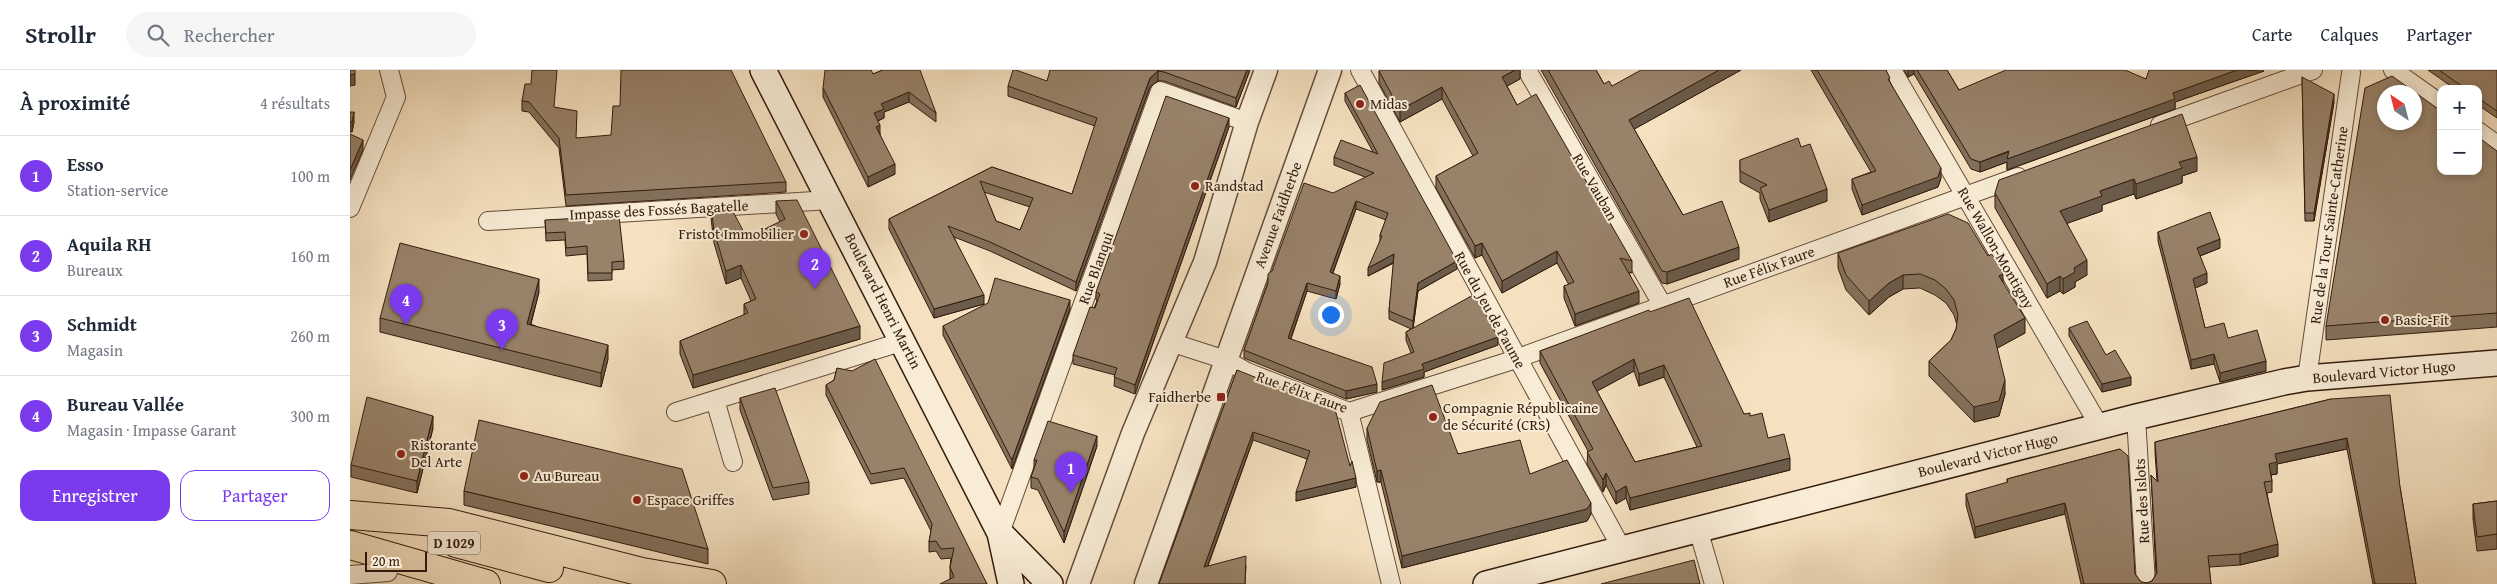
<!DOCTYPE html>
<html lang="fr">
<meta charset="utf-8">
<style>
body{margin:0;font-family:"Gentium Book Plus",serif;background:#f6f6f7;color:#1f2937}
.controls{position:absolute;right:15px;top:15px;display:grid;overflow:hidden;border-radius:10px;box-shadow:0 2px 8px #0003}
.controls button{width:45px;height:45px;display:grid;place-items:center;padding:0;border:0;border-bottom:1px solid #e0e1e3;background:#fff;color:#1f2937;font:25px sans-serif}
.compass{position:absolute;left:2027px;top:15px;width:45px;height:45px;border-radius:50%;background:#fff;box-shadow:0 2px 8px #0003;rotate:325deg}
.scale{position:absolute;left:15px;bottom:12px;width:62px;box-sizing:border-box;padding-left:5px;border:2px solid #331b0d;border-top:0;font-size:14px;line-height:18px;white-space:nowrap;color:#331b0d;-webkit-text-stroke:4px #f8ecd6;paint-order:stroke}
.you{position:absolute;left:980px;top:244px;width:18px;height:18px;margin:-12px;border:4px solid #fff;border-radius:50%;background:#1a73e8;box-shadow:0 0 0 8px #1a73e833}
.badge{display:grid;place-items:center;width:32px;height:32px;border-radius:50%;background:#7c3aed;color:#fff;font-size:16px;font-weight:700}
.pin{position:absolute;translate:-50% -41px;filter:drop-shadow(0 1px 2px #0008)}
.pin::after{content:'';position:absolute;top:26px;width:18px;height:15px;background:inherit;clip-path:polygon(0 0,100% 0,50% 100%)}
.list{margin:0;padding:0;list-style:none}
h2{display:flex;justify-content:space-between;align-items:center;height:65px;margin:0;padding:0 20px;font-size:21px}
h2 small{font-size:16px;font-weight:400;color:#747a83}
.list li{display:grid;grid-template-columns:32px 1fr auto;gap:15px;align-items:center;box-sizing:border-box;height:80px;padding:0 20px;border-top:1px solid #e0e1e3}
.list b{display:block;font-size:19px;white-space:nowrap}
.list p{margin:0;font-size:16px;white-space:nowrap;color:#747a83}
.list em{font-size:16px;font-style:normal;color:#747a83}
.actions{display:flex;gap:10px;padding:15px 20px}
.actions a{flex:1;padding:11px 0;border:1px solid #7c3aed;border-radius:15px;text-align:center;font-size:18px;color:#7c3aed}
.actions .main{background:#7c3aed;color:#fff}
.icon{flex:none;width:28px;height:28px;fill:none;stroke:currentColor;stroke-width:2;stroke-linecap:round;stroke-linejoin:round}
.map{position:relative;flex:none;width:2147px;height:514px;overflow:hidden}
header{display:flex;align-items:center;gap:30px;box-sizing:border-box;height:70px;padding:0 25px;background:#fff;border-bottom:1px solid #e0e1e3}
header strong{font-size:24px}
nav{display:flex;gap:28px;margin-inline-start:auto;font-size:18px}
.search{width:350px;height:45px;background:#f6f6f7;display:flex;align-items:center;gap:12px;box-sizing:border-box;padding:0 18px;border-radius:28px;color:#747a83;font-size:19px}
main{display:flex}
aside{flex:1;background:#fff}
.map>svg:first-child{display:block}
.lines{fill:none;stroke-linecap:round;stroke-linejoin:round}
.minor-casing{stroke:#644c3a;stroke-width:20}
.tertiary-casing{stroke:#644c3a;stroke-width:25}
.secondary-casing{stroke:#331b0d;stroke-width:28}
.primary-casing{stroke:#331b0d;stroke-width:30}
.minor{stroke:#f8ecd6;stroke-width:18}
.tertiary{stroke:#f8ecd6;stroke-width:22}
.secondary{stroke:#f8ecd6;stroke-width:25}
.primary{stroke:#f5e1c0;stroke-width:28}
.wall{fill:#83705b;stroke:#331b0d;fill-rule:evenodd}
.shaded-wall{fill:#6a5b4a;stroke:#331b0d}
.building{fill:#98826a;stroke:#331b0d;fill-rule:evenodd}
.poi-dot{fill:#8f2418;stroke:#f8ecd6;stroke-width:2}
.labels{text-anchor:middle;stroke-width:4;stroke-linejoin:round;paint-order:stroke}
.shield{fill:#f8ecd6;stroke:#6e5a49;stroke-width:1}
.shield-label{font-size:14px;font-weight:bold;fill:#331b0d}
.poi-label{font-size:15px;fill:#331b0d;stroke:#f8ecd6;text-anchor:start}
.street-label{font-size:15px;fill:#331b0d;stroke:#f8ecd6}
</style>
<header>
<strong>Strollr</strong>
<div class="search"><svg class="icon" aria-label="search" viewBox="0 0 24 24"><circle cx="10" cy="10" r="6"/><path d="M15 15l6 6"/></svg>Rechercher</div>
<nav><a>Carte</a><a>Calques</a><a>Partager</a></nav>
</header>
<main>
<aside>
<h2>À proximité<small>4 résultats</small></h2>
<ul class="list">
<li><span class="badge">1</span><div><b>Esso</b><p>Station-service</p></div><em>100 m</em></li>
<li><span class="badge">2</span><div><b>Aquila RH</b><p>Bureaux</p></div><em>160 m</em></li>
<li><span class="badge">3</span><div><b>Schmidt</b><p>Magasin</p></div><em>260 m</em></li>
<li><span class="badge">4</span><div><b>Bureau Vallée</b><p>Magasin · Impasse Garant</p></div><em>300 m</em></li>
</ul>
<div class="actions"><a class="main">Enregistrer</a><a>Partager</a></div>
</aside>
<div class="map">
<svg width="2147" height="514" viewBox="0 0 2147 514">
<rect width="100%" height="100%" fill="#f5e1c0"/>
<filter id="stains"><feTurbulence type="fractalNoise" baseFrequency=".004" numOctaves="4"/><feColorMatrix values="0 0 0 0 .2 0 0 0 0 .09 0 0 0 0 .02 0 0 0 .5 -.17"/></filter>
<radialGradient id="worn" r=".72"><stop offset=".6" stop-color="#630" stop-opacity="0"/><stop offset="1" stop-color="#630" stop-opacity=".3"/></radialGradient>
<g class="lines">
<g class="minor-casing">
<path id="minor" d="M1010,0L1272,479
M1177,0L1313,236
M1542,0L1750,357
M2043,0L2091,34
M1810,55L1963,0
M2128,61L2147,75
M0,138L46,27L39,0
M138,151L480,130
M823,273L876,290L897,302L999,342L1160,291L1668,107
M1957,308L2001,3
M365,330L383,392
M326,342L554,271
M999,342L1041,514
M1786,347L1796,514
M1348,459L1364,514
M650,463L810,21L897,52
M0,505L38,502"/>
</g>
<g class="tertiary-casing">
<path id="tertiary" d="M728,514L783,363L855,192L897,52L916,0
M796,514L980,0"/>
</g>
<g class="secondary-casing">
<path id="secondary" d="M413,0L650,463L661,514
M650,463L700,514
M1136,514L1786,347L1934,312L1957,308L2147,293"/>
</g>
<g class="primary-casing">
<path id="primary" d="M0,445L99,453L292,502L362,514
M106,473L199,498
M0,475L136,514"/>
</g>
<use href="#minor" class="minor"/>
<use href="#tertiary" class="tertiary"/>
<use href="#secondary" class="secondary"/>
<use href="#primary" class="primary"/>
</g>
<path class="wall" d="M533,0L586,43V52L559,32L534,42V48L528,51L530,65L545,104L518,117L473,27V18L523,4Z
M809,0H900L886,37L814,11H808L800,17L726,221L640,181L604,167L634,234L584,248L539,159V149L642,97L722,124L745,56L658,26V16L697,11ZM634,122L680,137L670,160L646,151Z
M1170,0V9L1157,16L1167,35L1282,191V203L1279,202L1289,233L1225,256L1214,228V216L1219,215L1207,193L1152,223L1132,185L1125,188L1086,118V106L1123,86L1092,29L1050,52L1029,13V1Z
M1191,0H1246L1254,14L1262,16L1391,0L1284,59L1333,145L1389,189L1317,214L1312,213Z
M1461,0H1536L1540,12L1591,108L1588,117L1512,145L1502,119V109L1521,102Z
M1554,0H1597L1609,20L1914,1L1825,32V39L1657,100V92L1630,102L1621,99L1564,4L1558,7Z
M2078,0H2147V48L2128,35V19H2105Z
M1952,7L1984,32L1964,151H1955Z
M181,14L205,38L226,68L436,112V122L216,136L209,78L179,42L172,41V31Z
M995,23L1107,199L1068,221L1063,258L1148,275L1074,302V307L1032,320L1061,283L1056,270V262L1061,259L1039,249V241L1044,193L1018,206L1030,171V165L1036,150L1006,139L983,203L990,214L986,229L957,221L941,269L1027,322L996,329L894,288V280L922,201L1015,107L984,95V87L1023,82L995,31Z
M0,42L4,52L2,62H0Z
M879,57L785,324L764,316L765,305L723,294V285L747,231L746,230V222Z
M1451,77L1477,131L1419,152L1410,129V123L1390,112V90Z
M2147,81V257L1976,270V256Z
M1847,101L1832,106V113L1786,129L1784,124L1752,135V141L1717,153L1737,205L1725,212V217L1713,224L1710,221L1697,228L1645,138V123Z
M426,131L510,269L343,318L330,284V271L394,245V234L401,231L391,208L376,214L364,173L361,148V135L397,168L430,152L426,144Z
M195,150L274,191V199L262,200V210L238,211L237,184L216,186L215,170L196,171Z
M1808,162L1870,178L1850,186L1857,213L1845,218L1855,258L1878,268L1916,301L1870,312L1864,294L1841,299L1808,171Z
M1488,183L1653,212L1675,263L1647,278L1655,324L1649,346L1624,352L1579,306V291L1601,270L1606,259L1607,255L1604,245L1596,233L1585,225L1570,218L1553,219L1539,227L1519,245L1496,220L1488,198Z
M189,222L181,254L258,289L251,317L30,262V248Z
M720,239L662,399L593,265V256Z
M1300,242L1394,344L1400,346L1418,368L1440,400L1280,440L1276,428L1266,434L1256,415L1253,422L1237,394L1238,381L1190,293V281ZM1284,301L1289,316L1314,307L1347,377L1285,392L1247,321Z
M1719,258L1756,285L1781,315L1752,322L1719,266Z
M487,298L637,514L600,509V497L601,488L591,489L586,481L579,482V472L581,461L554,408L521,414L476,325V315L484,310Z
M887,300L1000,396L1006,417L946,431L957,389L903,370L858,496L896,495L895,514H809Z
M390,328L459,412V424L423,430L390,340Z
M1981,329L2050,417L2066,514H2023L1997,379L1927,394V404L1921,405L1922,411V422L1917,423L1928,486L1890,495L1859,497L1861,514H1731L1715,444L1625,468L1616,435V424L1657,413V409L1770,379L1785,504L1791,512L1797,513L1802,511L1806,504L1801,405L1807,411L1805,383V372Z
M83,358L67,423L1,407V395Z
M1017,358L1180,404L1241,444L1237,451L1052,498L1031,412H1027L1017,370Z
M747,376L714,473L688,420L681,418V407L684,399V390Z
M114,421L358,479V494L114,435Z
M2147,431V479L2127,481L2123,449V434Z"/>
<path class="shaded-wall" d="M897,0H900L886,37V28Z
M1165,0H1170V9L1152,19V7Z
M1369,0H1391L1279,62V50Z
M1558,0H1564V4L1558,7Z
M1887,0L1914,1L1825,32V39L1657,100V92L1630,102V92Z
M808,1V11L800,17L726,221V212L800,8Z
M5,4V15L0,16V5Z
M1092,17V29L1050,52V40Z
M559,22V32L534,42V48L524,52V43L531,34Z
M1984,24V32L1964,151V143Z
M4,42V52L2,62V52Z
M879,48V57L785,324V315Z
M530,55V65L526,57Z
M13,70V80L0,110V100Z
M1847,87V101L1832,106V113L1786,129V114L1829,92Z
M545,94V104L518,117V107Z
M1591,98V108L1588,117L1512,145V135Z
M1784,109V124L1752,135V141L1710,156V141L1750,121Z
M1477,119V131L1419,152V140Z
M1006,131V139L980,210V202Z
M1870,169V178L1847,187V178Z
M1132,173V185L1125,188V176Z
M1389,177V189L1317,214V202Z
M1207,181V193L1152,223V211Z
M1044,184V192L1018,206V198Z
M1737,190V205L1725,212V217L1713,224V209L1724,198Z
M1107,191V199L1068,221L1063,259V251L1068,213Z
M391,195V208L376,214V201Z
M1857,203V213L1843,219V209Z
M1653,204V218L1649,206Z
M1553,205V219L1539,227L1519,245V231L1539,213Z
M990,206V214L986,229V221Z
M1710,206V221L1697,228V214Z
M189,209V222L177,267V254Z
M957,213V221L938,276V268Z
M1289,221V233L1225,256V244Z
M634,225V234L584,248V239Z
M720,230V239L662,399V390Z
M1675,248V263L1644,280V265Z
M510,256V269L343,318V305Z
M1148,267V275L1074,302V307L1032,320V312L1072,294Z
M258,275V289L251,317V303Z
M1864,284V294L1841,299V290Z
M1284,289V301L1242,324V312Z
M1916,291V301L1870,312V303Z
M1314,295V307L1289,316V304Z
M1781,307V315L1752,322V314Z
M1655,310V324L1649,346L1624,352V337Z
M1027,314V322L996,329V321Z
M83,346V358L67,423V411Z
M903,362V370L854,506V497Z
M747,366V376L714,473V462Z
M1997,368V379L1927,394V404L1919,405V394L1925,384Z
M1440,388V400L1280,440V428Z
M1031,400V412H1027V401Z
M1256,403V415L1253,422V410Z
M1006,408V417L946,431V422Z
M1276,416V428L1266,434V422Z
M1241,433V444L1237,451L1052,498V486Z
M1715,433V444L1625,468V457Z
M1928,474V486L1890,495V484Z"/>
<path class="building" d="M0,0H5V4L0,5Z
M182,0H207L204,37L227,41L226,68L261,65L263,36H270L271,0H381L436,112L216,125L209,68L179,32L172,31L175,14H181Z
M475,0H521L523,4L533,0H570L586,43L559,22L531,34L534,39L524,43L530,55L526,57L545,94L518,107L473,18Z
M663,0H666L697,11L700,0H807V1L809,0H897L886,28L814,2L808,1L800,8L726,212L640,172L598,156L634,225L584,239L539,149L642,97L722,124L747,48L658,16ZM630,111L683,128L670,160L646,151Z
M1030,0H1165L1152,7L1167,35L1186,24L1282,191L1270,188L1289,221L1225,244L1214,216L1224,212L1207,181L1152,211L1132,173L1125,176L1086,106L1128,83L1092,17L1050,40L1029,1Z
M1198,0H1246L1254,14L1259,11L1262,16L1291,0H1369L1279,50L1333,145L1372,131L1389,177L1317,202L1312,201Z
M1467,0H1536L1540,8L1538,9L1591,98L1588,107L1512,135L1502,109L1526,101Z
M1567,0H1597L1609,20L1656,0H1775L1796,9L1799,0H1887L1823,23L1825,29L1657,89L1659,81L1630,92L1621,89Z
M2089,0H2147V41L2128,28V19H2116Z
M2042,6L2091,41V101H2128V67L2147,81V243L1976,256L2015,18ZM2034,22H2064V52H2034Z
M1952,7L1984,24L1964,143H1955Z
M1010,15L1107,191L1068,213L1063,251L1039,241L1044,184L1018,198L1032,166L1030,165L1038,143L1006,131L980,202L990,206L986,221L957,213L938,268L1022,297L1027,314L996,321L894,280L918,213V204L922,201L954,113L983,123L1024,103L984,87L991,70L1028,84L995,23Z
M816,26L879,48L785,315L764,307L767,298L723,285L740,237L745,238L750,224L746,222Z
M0,42H4L2,52H0Z
M1832,44L1847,87L1829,92L1832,98L1786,114L1784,109L1750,121L1752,126L1710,141L1737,190L1724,198L1725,202L1713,209L1710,206L1697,214L1645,123L1649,110Z
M0,64L13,70L0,100Z
M1448,68L1451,77L1460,74L1477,119L1419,140L1410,118L1417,115L1390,101V90Z
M447,130L510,256L343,305L330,271L398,243L394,234L406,229L391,195L376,201L364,161L361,135L379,134L397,168L435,149L426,131Z
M1860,142L1870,169L1847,178L1857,203L1843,209L1855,258L1874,253L1878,268L1907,260L1916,291L1870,303L1864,284L1841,290L1808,162Z
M1598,144L1618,153L1638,186L1642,184L1653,204L1649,206L1675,248L1644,265L1655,310L1649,331L1624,337L1579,291L1601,270L1606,259L1608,245L1604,230L1596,219L1585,210L1570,204L1553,205L1539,213L1519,231L1496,205L1488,183Z
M269,146L274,191L262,192V203H238L237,176L216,178L215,162L196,163L195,150Z
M50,173L189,209L177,254L258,275L251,303L30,248Z
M645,208L720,230L662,390L593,256L638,233Z
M1125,224L1148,267L1072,294L1074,299L1032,312L1034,293L1064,282L1056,262Z
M1339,228L1394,344L1400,343V346L1412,343L1418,368L1434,364L1440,388L1280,428L1276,416L1266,422L1256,403L1253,410L1237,382L1243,379L1190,281L1299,240L1300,242ZM1284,289L1289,304L1314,295L1352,376L1285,392L1242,312Z
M1737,251L1756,285L1765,280L1781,307L1752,314L1719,258Z
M525,289L637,514H590L604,507L600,497L604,478L591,479L586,471L579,472L582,454L554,398L521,404L476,315L484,310L487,298L502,301Z
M887,300L985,339L1000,396L1002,391L1006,408L946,422L960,381L903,362L854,497L896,486L895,514H809Z
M1082,315L1108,384L1170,370L1180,404L1217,390L1241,433L1237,439L1052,486L1031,400L1027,401L1017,358L1030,332Z
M425,318L459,412L423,418L390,328Z
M2040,325L2050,417L2066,514H2025L1997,368L1925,384L1927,392L1919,394L1922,411L1914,412L1928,474L1890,484L1858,486L1861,514H1734L1715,433L1625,457L1616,424L1658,412L1657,409L1770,379L1778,386L1785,504L1791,512L1797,513L1802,511L1807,503L1801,405L1808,412L1805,372L1981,329Z
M17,327L83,346L67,411L1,395Z
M129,350L332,399L358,479L114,421Z
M698,351L747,366L714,462L688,409L681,407L687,390H684Z
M2147,431V464L2127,467L2123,434Z
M1344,490L1350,514H1251Z"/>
<g class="poi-dot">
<circle cx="1010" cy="34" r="5"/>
<circle cx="845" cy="116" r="5"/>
<circle cx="454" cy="164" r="5"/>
<circle cx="2035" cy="250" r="5"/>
<rect x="866" y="322" width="10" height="10" rx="2.5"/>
<circle cx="1083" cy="347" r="5"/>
<circle cx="51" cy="384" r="5"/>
<circle cx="174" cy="406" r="5"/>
<circle cx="287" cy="430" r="5"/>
</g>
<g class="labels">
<rect class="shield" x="78" y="461.5" width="52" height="23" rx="4"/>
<g class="shield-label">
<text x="104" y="478">D 1029</text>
</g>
<g class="poi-label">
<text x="1020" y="39">Midas</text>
<text x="855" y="121">Randstad</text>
<text x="444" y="169" text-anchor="end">Fristot Immobilier</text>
<text x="2045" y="255">Basic-Fit</text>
<text x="861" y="332" text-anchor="end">Faidherbe</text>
<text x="1093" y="343">Compagnie Républicaine<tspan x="1093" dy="17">de Sécurité (CRS)</tspan></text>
<text x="61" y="380">Ristorante<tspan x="61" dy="17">Del Arte</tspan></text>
<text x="184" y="411">Au Bureau</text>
<text x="297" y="435">Espace Griffes</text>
</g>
<g class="street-label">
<text transform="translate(1245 117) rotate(60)" y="5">Rue Vauban</text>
<text transform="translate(309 140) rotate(-3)" y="5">Impasse des Fossés Bagatelle</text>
<text transform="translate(928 145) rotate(-70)" y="5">Avenue Faidherbe</text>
<text transform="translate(1979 155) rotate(-82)" y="5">Rue de la Tour Sainte-Catherine</text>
<text transform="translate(1646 178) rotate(60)" y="5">Rue Wallon-Montigny</text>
<text transform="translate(1419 197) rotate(-20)" y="5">Rue Félix Faure</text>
<text transform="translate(746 198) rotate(-70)" y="5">Rue Blanqui</text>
<text transform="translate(533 231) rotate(63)" y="5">Boulevard Henri Martin</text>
<text transform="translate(1140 240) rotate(61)" y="5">Rue du Jeu de Paume</text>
<text transform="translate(2034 302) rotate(-5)" y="5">Boulevard Victor Hugo</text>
<text transform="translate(952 322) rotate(20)" y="5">Rue Félix Faure</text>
<text transform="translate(1638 385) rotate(-14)" y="5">Boulevard Victor Hugo</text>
<text transform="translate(1792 431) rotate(-93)" y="5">Rue des Islots</text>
</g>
</g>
<rect width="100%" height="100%" filter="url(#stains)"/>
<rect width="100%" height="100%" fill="url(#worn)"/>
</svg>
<div class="controls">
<button>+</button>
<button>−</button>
</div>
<svg class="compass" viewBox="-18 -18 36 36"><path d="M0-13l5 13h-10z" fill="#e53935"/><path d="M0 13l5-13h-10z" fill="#747a83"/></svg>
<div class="scale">20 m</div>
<div class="you"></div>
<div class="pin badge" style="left:721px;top:423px">1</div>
<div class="pin badge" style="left:465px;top:219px">2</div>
<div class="pin badge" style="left:152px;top:280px">3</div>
<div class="pin badge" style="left:56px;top:255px">4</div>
</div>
</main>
